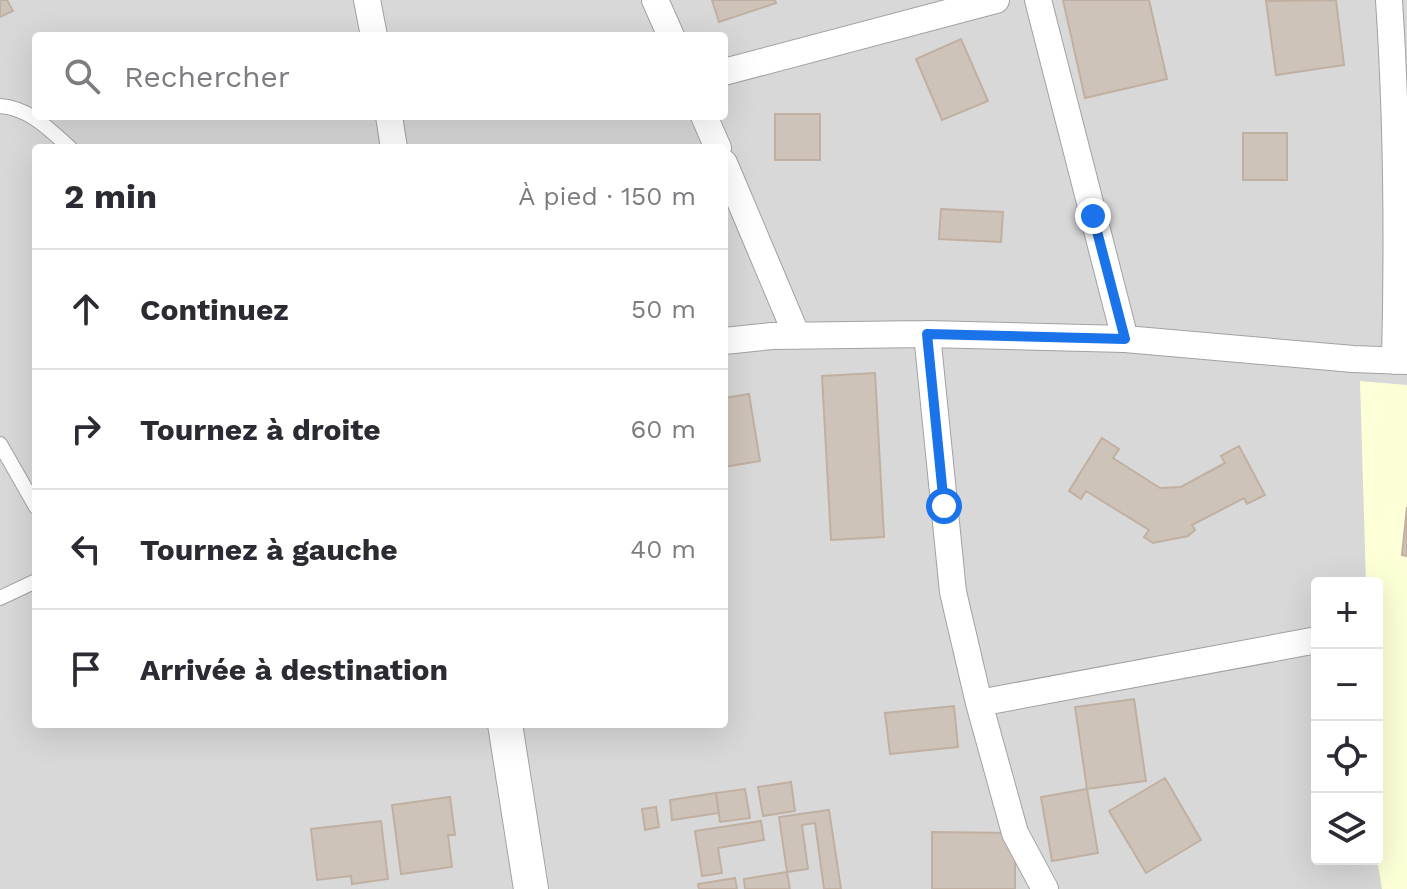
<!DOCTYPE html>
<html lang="fr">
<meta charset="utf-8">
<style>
body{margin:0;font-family:"Work Sans",sans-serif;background:#f7f7f7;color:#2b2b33}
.controls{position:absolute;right:24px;bottom:24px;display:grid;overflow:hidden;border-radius:8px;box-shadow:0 8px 32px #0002}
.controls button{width:72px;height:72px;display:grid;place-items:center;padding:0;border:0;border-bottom:2px solid #e1e1e2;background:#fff;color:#2b2b33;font:40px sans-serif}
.stop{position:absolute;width:24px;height:24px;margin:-18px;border:6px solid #1a73e8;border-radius:50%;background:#fff}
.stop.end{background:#1a73e8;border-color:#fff;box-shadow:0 2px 8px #0008}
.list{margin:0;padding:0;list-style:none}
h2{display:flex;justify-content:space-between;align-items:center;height:104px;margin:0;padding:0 32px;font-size:34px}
h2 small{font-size:26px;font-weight:400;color:#7c7c81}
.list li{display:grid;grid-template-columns:52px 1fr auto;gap:24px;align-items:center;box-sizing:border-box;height:120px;padding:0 32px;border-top:2px solid #e1e1e2}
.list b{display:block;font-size:30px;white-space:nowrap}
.list em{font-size:26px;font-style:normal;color:#7c7c81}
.icon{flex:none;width:44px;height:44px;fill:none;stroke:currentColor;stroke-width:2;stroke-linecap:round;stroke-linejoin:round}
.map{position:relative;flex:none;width:1407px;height:889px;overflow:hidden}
.search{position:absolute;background:#fff;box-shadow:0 8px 32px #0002;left:32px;top:32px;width:696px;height:88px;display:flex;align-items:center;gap:20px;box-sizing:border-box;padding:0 28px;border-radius:8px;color:#7c7c81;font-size:30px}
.panel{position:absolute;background:#fff;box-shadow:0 8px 32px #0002;left:32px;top:144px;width:696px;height:584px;border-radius:8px}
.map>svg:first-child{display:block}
.residential{fill:#d9d8d8;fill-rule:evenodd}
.education{fill:#fdffd7}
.building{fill:#cec3b8;stroke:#c0b0a1;stroke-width:2}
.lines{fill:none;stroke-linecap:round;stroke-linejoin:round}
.service-casing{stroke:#a2a2a2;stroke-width:16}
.minor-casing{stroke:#a2a2a2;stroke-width:28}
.tertiary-casing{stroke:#a2a2a2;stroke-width:36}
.service{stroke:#fff;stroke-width:14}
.minor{stroke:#fff;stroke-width:26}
.tertiary{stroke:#fff;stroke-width:34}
.route{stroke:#1a73e8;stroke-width:10}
</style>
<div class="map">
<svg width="1407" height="889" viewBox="0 0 1407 889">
<rect width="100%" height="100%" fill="#eeeadf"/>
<path class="residential" d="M0,0H1407V889H0ZM36,36H724V116H36ZM36,148H724V724H36ZM1317,583H1377V859H1317Z"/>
<path class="education" d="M1360,381L1407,385V889H1382L1377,859V583H1366Z"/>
<path class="building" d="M0,0H7L13,11L0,17Z
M712,0H775L776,3L719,22Z
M1063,0H1149L1167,79L1085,98Z
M1336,0L1344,65L1276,75L1266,1Z
M961,39L988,101L942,120L916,59Z
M775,114H820V160H775Z
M1243,133H1287V180H1243Z
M941,209L1003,212L1001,242L939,239Z
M875,373L884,537L831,540L822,376Z
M749,394L760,461L724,467V398Z
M1102,438L1119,449L1113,458L1160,488L1181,487L1225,463L1221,456L1239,446L1265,495L1247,504L1244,498L1192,525L1195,530L1188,536L1153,543L1144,537L1149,530L1086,491L1081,499L1069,491Z
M1407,507V556L1402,555Z
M1134,699L1146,781L1087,789L1075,707Z
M954,706L958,747L890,754L885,713Z
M1165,778L1201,840L1146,873L1109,811Z
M791,782L795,811L763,816L758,787Z
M745,789L750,818L720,822L716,793Z
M1087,789L1098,853L1052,861L1041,797Z
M716,793L719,813L672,820L670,800Z
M450,797L455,835H448L452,867L401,874L392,805Z
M656,807L659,827L645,830L642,809Z
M829,810L841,889H824L815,823L802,825L808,869L787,872L779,817Z
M381,821L388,879L352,884L351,876L317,880L311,829Z
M761,821L764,840L718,848L722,873L702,876L695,831Z
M932,832L1015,833V889H932Z
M787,872L790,889H745L744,879Z
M735,878L737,889H699L698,884Z"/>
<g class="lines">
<g class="service-casing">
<path id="service" d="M0,106C29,108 49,129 70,148
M0,444L36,507
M0,598L36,581"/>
</g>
<g class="minor-casing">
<path id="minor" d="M367,0L374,36
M655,0L671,36
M1038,0L1125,339
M1389,0C1397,120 1398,240 1395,361
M724,72L996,0
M389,116L394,148
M704,116L718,148
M724,163L797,336
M927,334L953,592L979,703L1015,833L1045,889
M724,341L772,336L927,334L1125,339L1353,359L1407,361
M979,703L1317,640"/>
</g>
<g class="tertiary-casing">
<path id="tertiary" d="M505,724L531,889"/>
</g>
<use href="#service" class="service"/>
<use href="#minor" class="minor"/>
<use href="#tertiary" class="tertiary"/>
</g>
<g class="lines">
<path class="route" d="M944,506L927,334L1125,339L1093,216"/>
</g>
</svg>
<div class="controls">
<button>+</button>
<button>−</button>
<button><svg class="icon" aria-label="locate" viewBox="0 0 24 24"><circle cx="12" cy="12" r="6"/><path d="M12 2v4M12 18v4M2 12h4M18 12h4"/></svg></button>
<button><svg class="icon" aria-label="layers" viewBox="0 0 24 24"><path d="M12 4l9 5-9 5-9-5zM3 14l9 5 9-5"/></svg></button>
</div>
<div class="stop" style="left:944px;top:506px"></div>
<div class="stop end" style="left:1093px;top:216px"></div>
<div class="search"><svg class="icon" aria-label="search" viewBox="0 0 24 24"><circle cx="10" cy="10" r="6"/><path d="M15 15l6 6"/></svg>Rechercher</div>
<section class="panel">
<h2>2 min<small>À pied · 150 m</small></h2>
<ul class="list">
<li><svg class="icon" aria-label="ahead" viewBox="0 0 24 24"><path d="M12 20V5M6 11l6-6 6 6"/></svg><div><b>Continuez</b></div><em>50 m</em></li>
<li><svg class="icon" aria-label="right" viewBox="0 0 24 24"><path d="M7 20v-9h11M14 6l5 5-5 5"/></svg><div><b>Tournez à droite</b></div><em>60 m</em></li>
<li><svg class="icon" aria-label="left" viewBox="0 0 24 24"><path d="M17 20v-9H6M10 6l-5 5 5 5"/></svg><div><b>Tournez à gauche</b></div><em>40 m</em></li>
<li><svg class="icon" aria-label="arrive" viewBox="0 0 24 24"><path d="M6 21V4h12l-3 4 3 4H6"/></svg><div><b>Arrivée à destination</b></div></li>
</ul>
</section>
</div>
